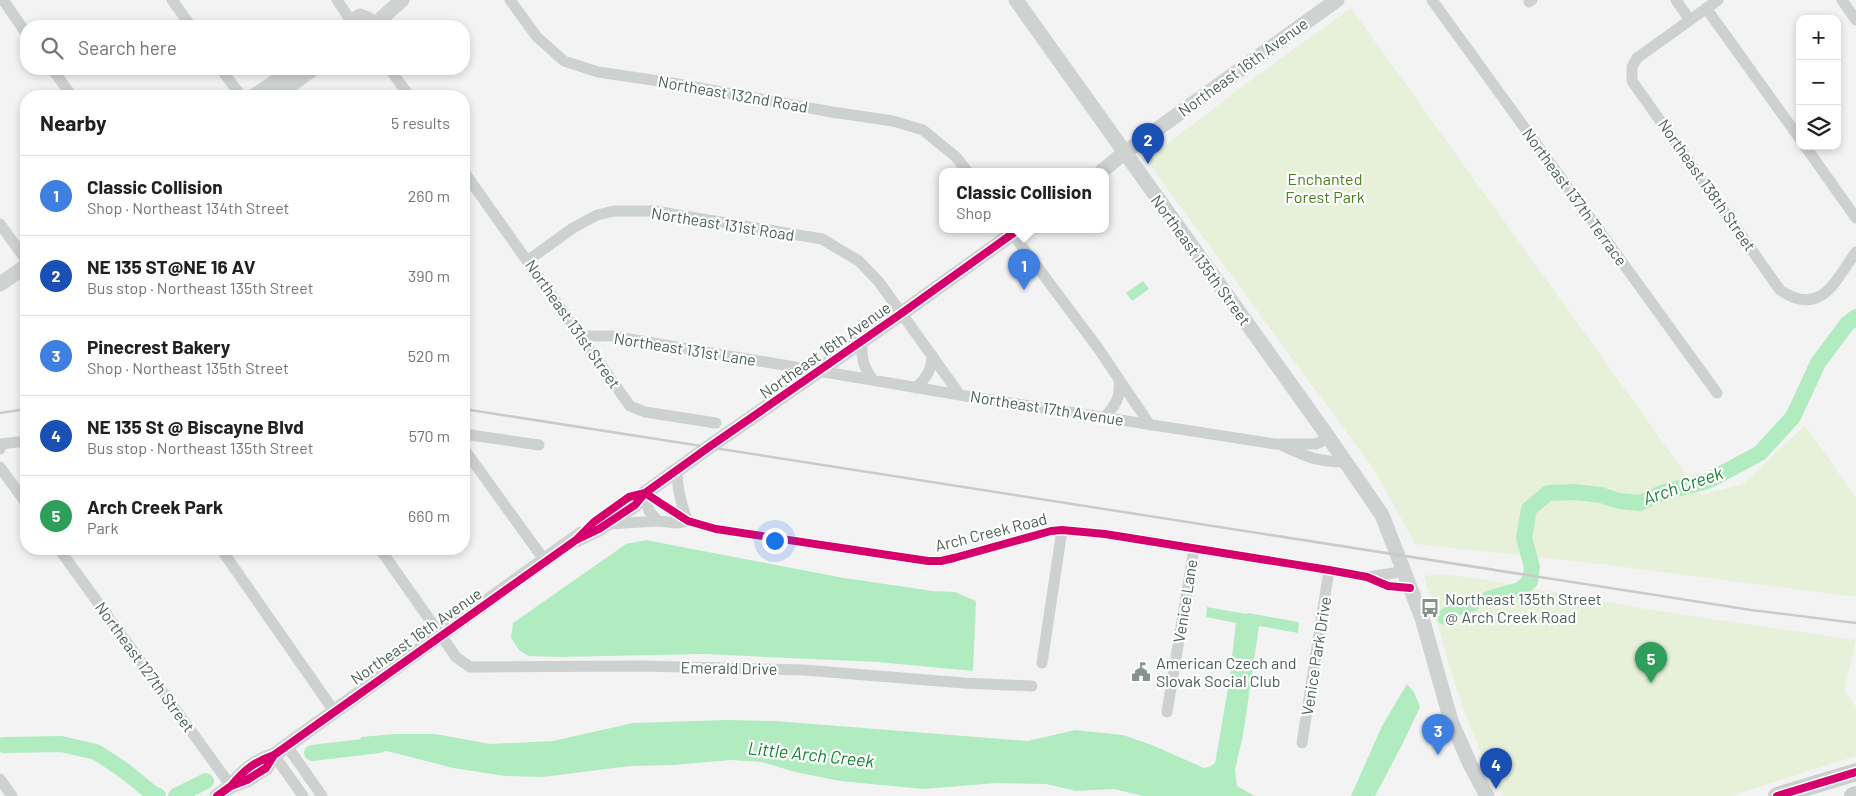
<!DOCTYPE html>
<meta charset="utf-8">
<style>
body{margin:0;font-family:Barlow,sans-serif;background:#f6f6f6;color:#202124}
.controls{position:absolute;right:15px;top:15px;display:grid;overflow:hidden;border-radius:10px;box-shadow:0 2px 8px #0003}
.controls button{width:45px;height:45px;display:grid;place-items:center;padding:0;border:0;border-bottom:1px solid #e0e0e0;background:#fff;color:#202124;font:25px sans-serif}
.you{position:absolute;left:774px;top:540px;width:18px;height:18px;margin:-12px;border:4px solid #fff;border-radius:50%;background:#1a73e8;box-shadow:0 0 0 8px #1a73e833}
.badge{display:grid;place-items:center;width:32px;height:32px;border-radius:50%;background:#2563eb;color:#fff;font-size:16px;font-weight:700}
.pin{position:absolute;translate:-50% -41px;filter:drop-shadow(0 1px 2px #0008)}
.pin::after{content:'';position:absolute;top:26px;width:18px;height:15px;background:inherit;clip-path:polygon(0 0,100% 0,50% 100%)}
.popup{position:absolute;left:939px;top:168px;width:170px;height:65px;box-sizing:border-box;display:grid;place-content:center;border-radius:10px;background:#fff;filter:drop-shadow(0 1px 4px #0005);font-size:16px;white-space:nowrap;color:#757577}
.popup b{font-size:19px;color:#202124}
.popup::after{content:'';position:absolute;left:50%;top:100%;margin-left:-10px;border:10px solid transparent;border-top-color:#fff}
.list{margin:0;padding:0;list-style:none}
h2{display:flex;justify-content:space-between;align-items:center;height:65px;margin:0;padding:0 20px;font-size:21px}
h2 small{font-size:16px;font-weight:400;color:#757577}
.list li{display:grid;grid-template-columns:32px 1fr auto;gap:15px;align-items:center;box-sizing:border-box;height:80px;padding:0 20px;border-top:1px solid #e0e0e0}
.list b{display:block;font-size:19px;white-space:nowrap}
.list p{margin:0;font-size:16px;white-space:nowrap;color:#757577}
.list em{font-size:16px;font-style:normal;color:#757577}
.icon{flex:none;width:28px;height:28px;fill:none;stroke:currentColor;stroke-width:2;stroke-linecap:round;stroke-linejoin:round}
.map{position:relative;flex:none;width:1856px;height:796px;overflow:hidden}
.search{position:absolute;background:#fff;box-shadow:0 2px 8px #0003;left:20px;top:20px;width:450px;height:55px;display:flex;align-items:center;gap:12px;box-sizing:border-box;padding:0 18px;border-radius:20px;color:#757577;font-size:19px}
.panel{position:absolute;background:#fff;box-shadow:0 2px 8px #0003;left:20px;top:90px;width:450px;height:465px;border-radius:20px}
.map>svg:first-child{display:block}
.green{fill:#e7f1da}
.water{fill:#b1ecc1}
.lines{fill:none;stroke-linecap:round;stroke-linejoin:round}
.river{stroke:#b1ecc1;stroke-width:16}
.street{stroke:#cdd1cf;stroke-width:11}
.secondary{stroke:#ced2d0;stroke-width:15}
.primary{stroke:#cad0cd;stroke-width:18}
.rail{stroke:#c8cbca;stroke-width:2.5}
.cycleway-casing{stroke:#fff;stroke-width:11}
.cycleway{stroke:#d6006c;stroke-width:8}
.labels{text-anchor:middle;stroke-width:4.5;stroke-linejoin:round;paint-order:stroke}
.street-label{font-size:16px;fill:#4b5f56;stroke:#fff}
.park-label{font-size:16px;fill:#48801c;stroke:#fff}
.poi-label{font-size:16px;fill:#4b5f56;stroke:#fff;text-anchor:start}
.water-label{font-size:18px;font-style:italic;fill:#128431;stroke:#fff}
</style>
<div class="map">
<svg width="1856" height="796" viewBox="0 0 1856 796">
<rect width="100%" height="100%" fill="#f4f3f4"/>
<path class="green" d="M1351,8L1701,495L1743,484L1805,425L1856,498V597L1600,564L1415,544L1375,471L1155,172L1148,160L1150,157L1244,85Z
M1441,574L1482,579L1658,611L1856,640L1844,690L1856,707V756L1731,796H1504C1463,729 1446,651 1424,576Z"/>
<path class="water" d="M1143,281L1149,289L1132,301L1126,293Z
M646,540L844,578L933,591L955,592L976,601L973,671L878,662L703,654L559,657L528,656L519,650L511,638L513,623L626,544Z
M1207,607L1246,614L1248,613L1299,622L1298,633L1259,626L1243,735L1235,770L1237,786L1255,796H1143L1114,789L1076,791L1046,784L997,783L923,789L840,781L795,772L762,762L731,760L673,765L630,766L543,777L505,776L453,768L383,750L359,749L361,737L395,734H435L491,744L553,741L633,723L726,720L775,721L1028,741L1075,730L1123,735L1152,745L1204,768L1211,766L1215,763L1229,682L1236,623L1206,617Z
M1407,684L1414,692L1420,707L1402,745L1375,796H1351L1382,726Z"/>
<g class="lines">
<path class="river" d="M1488,599L1520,590L1530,581L1532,567L1524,538L1529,509L1548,493L1574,492L1601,495L1619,501L1640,503L1664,492L1708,481L1760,453L1793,417L1818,363L1847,324L1856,317
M1445,617L1458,607L1472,604
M4,745L61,744L96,752L125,771L153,794L158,796
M312,753L379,745
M176,796L206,781"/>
<path class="street" d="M3,0L26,33
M172,0L191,26
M337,0L349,18L350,24
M510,0L537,37L564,61L598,72L672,83L832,112L893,121L923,130L956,157L967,171
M1432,0L1717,393
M1676,0L1690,20
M1718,0L1637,58L1632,67V81L1780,290C1821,318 1835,281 1856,252
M1842,0L1856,20
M1529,2L1532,0
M1706,8L1800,139
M52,69L72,96
M221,69L241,96
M390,69L409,96
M1805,146L1856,218
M464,172L630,406L645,412L716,423
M0,224L26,260
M1009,229L1098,348L1150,425
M527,261L573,228L597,215L614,211H655L822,239L859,261L879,282L960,395
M582,336H612L966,396L1275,444H1316L1329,438
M862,340C861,357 863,367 873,380
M916,388C926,378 932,370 932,355
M1103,418C1116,406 1121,397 1119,379
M464,434L539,445
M1283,446C1307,457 1319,462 1345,462
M0,449V444L26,441
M464,449L545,561
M0,467L26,503
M677,469C677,488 681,505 688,521
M645,493L688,521L716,529L928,561H941L954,558L1051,531L1062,530L1105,534L1329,570L1367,577L1388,586L1410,588
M645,493L649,511L658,521
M607,524L658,521L677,523L688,521
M59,549L231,786
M221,549L334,711
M380,549L456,657L470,667L642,666L804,670L964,683L1032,686
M1368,577L1394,573L1403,570
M1042,663L1062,530
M1167,712L1194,549
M1302,743L1329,570
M287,746L322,796
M274,755L303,796
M0,779L12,796"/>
<path class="secondary" d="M1016,0L1329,438L1382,515L1422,618L1451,721L1470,764L1487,796
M350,26L352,21L360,16L368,19L373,26
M373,26L402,0
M254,96L294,69
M276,96L313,69
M1102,171L1124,153L1337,0
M0,284L26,266
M576,540L599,529L635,505L645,493L709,447L902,313L1019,229
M231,786C244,770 254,762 274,755L581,534
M217,796L231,786L247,780L266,768L273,756"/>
<path class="primary" d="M1777,796L1856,772
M1853,796L1856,795"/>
<path class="rail" d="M464,409L1751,610L1856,623
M0,413L26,409"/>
<g class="cycleway-casing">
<path id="cycleway" d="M645,493L688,521L716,529L928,561H941L954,558L1051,531L1062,530L1105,534L1329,570L1367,577L1388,586L1410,588
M576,540L599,529L635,505L645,493L709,447L902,313L1019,229
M231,786C244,770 254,762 274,755L576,540L594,522L629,497L645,493
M217,796L231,786L247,780L266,768L274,755
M1777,796L1856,772"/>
</g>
<use href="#cycleway" class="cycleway"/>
</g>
<defs>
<g id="bus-bare" transform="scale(1.5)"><path d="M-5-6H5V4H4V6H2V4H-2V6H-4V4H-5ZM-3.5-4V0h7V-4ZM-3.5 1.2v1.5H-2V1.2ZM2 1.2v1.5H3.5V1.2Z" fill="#86938d" stroke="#fff" stroke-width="2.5" paint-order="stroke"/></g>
<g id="civic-bare" transform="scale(1.5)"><path d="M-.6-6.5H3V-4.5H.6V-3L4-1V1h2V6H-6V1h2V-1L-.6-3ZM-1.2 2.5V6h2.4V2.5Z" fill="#86938d" stroke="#fff" stroke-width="2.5" paint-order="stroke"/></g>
</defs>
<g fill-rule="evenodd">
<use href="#bus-bare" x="1430" y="608"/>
<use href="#civic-bare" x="1141" y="672"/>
</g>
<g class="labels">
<g class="street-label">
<text transform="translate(1243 67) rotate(-36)" y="6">Northeast 16th Avenue</text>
<text transform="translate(733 94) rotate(10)" y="6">Northeast 132nd Road</text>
<text transform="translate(1707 185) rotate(55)" y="6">Northeast 138th Street</text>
<text transform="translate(1575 197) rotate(54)" y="6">Northeast 137th Terrace</text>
<text transform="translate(723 224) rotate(9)" y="6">Northeast 131st Road</text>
<text transform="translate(1201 260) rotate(54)" y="6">Northeast 135th Street</text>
<text transform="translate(573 324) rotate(55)" y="6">Northeast 131st Street</text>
<text transform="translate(685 349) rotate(9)" y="6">Northeast 131st Lane</text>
<text transform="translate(825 350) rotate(-35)" y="6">Northeast 16th Avenue</text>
<text transform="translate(1047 408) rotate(9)" y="6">Northeast 17th Avenue</text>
<text transform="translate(991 532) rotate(-14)" y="6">Arch Creek Road</text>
<text transform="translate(1185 601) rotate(-81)" y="6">Venice Lane</text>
<text transform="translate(416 636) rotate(-35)" y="6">Northeast 16th Avenue</text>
<text transform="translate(1316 656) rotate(-81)" y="6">Venice Park Drive</text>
<text transform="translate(145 667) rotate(54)" y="6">Northeast 127th Street</text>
<text transform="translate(729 668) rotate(1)" y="6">Emerald Drive</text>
</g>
<g class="park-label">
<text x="1325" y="185">Enchanted<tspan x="1325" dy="18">Forest Park</tspan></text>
</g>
<g class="poi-label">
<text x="1445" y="605">Northeast 135th Street<tspan x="1445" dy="18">@ Arch Creek Road</tspan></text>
<text x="1156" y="669">American Czech and<tspan x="1156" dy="18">Slovak Social Club</tspan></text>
</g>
<g class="water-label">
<text transform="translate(1683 486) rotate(-19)" y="6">Arch Creek</text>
<text transform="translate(811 755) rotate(6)" y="6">Little Arch Creek</text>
</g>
</g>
</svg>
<div class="controls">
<button>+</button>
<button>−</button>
<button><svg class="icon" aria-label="layers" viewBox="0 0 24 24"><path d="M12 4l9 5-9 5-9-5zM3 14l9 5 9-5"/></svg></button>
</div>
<div class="you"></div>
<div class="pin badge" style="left:1024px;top:290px;background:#3f7fe0">1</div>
<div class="popup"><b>Classic Collision</b>Shop</div>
<div class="pin badge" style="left:1148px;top:164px;background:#1a4fb4">2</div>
<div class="pin badge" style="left:1438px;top:755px;background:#3f7fe0">3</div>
<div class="pin badge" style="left:1496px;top:789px;background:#1a4fb4">4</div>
<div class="pin badge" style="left:1651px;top:683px;background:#2e9e5b">5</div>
<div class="search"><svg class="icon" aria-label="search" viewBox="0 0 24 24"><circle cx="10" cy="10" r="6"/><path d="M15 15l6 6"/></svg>Search here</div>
<section class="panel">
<h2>Nearby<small>5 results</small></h2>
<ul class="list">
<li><span class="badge" style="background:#3f7fe0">1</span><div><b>Classic Collision</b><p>Shop · Northeast 134th Street</p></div><em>260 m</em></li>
<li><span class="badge" style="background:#1a4fb4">2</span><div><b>NE 135 ST@NE 16 AV</b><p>Bus stop · Northeast 135th Street</p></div><em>390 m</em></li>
<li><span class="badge" style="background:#3f7fe0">3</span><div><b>Pinecrest Bakery</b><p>Shop · Northeast 135th Street</p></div><em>520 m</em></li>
<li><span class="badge" style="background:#1a4fb4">4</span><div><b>NE 135 St @ Biscayne Blvd</b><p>Bus stop · Northeast 135th Street</p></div><em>570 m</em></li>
<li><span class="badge" style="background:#2e9e5b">5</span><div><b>Arch Creek Park</b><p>Park</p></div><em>660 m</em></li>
</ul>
</section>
</div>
